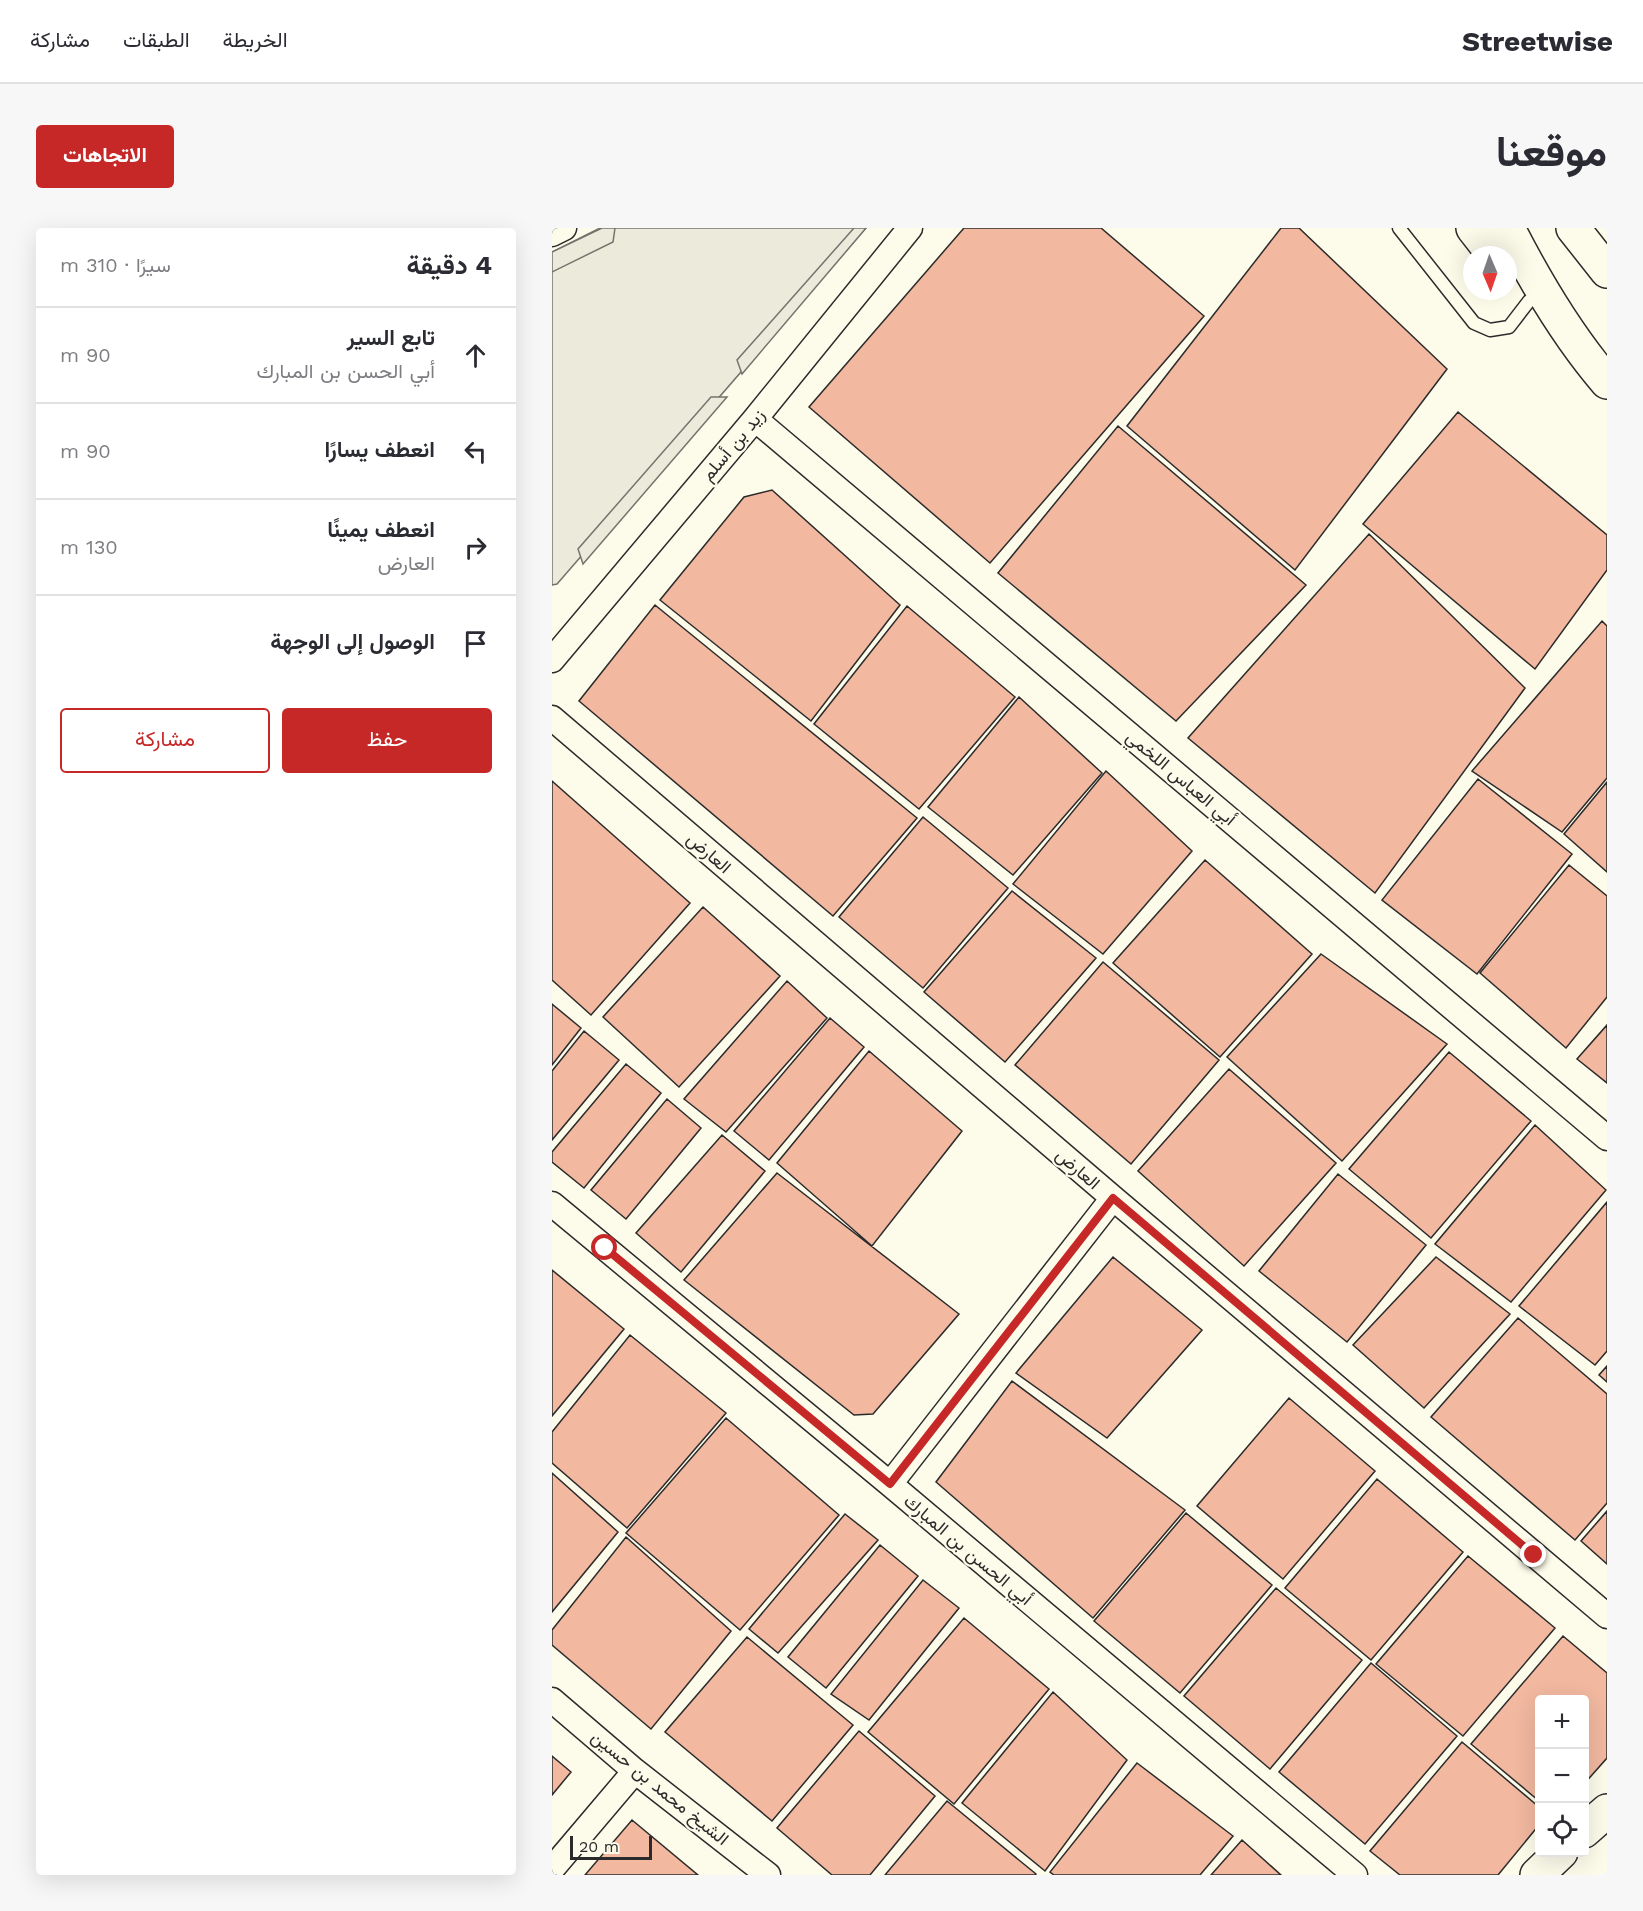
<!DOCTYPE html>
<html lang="ar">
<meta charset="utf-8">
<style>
body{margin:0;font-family:"Work Sans",Vazirmatn,sans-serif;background:#f7f7f7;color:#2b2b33;direction:rtl}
.controls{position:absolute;right:18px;bottom:18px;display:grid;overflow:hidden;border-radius:6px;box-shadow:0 6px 24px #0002}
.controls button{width:54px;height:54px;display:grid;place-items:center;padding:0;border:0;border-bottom:2px solid #e1e1e2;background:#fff;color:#2b2b33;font:30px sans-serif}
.compass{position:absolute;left:911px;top:18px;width:54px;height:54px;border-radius:50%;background:#fff;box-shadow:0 6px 24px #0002;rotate:178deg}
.scale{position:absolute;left:18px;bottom:15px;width:82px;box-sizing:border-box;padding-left:6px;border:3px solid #2b2b2b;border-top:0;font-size:16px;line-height:21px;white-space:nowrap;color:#2b2b2b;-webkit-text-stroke:4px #fdfbea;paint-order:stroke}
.stop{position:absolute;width:18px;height:18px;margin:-14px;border:4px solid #c62828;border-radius:50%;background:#fff}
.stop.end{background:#c62828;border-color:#fff;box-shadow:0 2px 6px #0008}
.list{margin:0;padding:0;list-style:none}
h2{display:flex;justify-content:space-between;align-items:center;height:78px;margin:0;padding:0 24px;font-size:26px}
h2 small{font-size:20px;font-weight:400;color:#7c7c81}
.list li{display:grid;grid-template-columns:39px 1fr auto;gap:18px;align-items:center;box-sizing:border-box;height:96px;padding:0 24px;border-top:2px solid #e1e1e2}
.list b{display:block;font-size:22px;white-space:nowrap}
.list p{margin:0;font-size:20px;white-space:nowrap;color:#7c7c81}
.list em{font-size:20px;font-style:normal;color:#7c7c81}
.actions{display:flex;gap:12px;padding:18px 24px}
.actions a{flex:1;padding:14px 0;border:2px solid #c62828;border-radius:6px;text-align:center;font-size:21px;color:#c62828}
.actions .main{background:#c62828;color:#fff}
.icon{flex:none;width:33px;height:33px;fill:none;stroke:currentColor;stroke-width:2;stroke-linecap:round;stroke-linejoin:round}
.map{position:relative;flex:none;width:1055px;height:1647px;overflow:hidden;direction:ltr;border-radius:6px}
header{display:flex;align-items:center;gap:36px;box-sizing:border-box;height:84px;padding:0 30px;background:#fff;border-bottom:2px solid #e1e1e2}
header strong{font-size:28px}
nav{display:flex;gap:33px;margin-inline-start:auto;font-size:21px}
.intro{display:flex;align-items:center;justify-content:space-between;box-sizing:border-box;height:144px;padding:0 36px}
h1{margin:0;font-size:42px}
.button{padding:15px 27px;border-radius:6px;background:#c62828;color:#fff;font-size:21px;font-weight:700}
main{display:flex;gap:36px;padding:0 36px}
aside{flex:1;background:#fff;border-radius:6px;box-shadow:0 6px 24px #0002}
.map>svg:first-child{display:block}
.green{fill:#ecebdb;stroke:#74746e;stroke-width:1.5}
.parking{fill:#eceadb;stroke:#74746e;stroke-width:1.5}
.building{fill:#f2b8a0;stroke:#2b2b2b;stroke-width:1.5}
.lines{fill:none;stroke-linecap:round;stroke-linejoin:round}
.lane-casing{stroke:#2b2b2b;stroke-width:15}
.street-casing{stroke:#2b2b2b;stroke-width:27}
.secondary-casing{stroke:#2b2b2b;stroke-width:36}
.primary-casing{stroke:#2b2b2b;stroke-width:36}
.lane{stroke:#fdfbea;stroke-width:12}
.street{stroke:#fdfbea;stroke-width:24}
.secondary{stroke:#fdfbea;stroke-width:33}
.primary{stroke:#fdfbea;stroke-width:33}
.route{stroke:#c62828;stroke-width:8}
.labels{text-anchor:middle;stroke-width:4.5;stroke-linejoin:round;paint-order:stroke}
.street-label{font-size:18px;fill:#2b2b2b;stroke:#fdfbea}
</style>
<header>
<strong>Streetwise</strong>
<nav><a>الخريطة</a><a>الطبقات</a><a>مشاركة</a></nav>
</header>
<div class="intro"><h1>موقعنا</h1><a class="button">الاتجاهات</a></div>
<main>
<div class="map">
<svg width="1055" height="1647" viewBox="0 0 1055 1647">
<rect width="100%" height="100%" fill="#fdfbea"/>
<path class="green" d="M48,0H314L5,356L0,357V24Z"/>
<path class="parking" d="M50,0H63L61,14L0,44V24Z
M302,0H314L190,146L185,132Z
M159,169H175L31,336L26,321Z"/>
<path class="building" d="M412,0H549L652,88L438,335L257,179Z
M729,0H747L895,141L743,342L575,198Z
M906,184L1055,307V342L983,441L811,296Z
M566,198L754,357L624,493L446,345Z
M220,262L348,377L259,493L108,372L192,269Z
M817,306L973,460L823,665L636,510Z
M103,377L365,590L281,688L27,473Z
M355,378L463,469L367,581L262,496Z
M1050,393L1055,398V550L1010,604L920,543Z
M467,469L550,545L461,647L376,579Z
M554,543L640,623L551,726L461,656Z
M926,551L1020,626L925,746L830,672Z
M0,553L138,675L39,787L0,752Z
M1055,554V644L1012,606Z
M371,589L456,660L371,760L287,689Z
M653,632L760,726L668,829L561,735Z
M1017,637L1055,668V769L1014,820L928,745Z
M460,663L544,730L453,834L372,764Z
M151,679L228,748L127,859L51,789Z
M769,726L895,816L790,933L675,829Z
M551,734L667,832L579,936L463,837Z
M235,753L275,790L174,904L132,871Z
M0,776L29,800L0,837Z
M278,790L312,819L217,932L182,903Z
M1055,797V855L1025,831Z
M32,803L67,832L0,912V843Z
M317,823L410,903L320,1018L225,935Z
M897,824L979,893L879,1010L797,941Z
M74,836L109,865L32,960L0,934V924Z
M677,841L784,935L692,1038L586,943Z
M115,871L149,900L74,991L39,962Z
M983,897L1054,962L959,1074L883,1016Z
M170,907L213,943L129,1044L84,1005Z
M225,945L407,1086L321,1186L302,1187L132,1052Z
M786,946L874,1017L795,1114L707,1043Z
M1055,974V1123L1043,1137L967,1078Z
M561,1029L650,1102L555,1210L464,1145Z
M884,1029L958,1086L872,1180L801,1117Z
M0,1042L72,1101L0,1188Z
M966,1090L1055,1166V1275L1023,1312L879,1189Z
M78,1107L174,1185L75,1300L0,1235V1204Z
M1055,1138V1154L1047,1147Z
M460,1153L633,1282L541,1390L384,1254Z
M737,1170L823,1243L731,1351L645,1278Z
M174,1190L287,1287L188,1402L74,1305Z
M0,1245L66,1304L0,1384Z
M825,1251L911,1324L819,1432L733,1360Z
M1055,1283V1336L1029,1313Z
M634,1285L720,1357L628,1465L542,1393Z
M293,1286L326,1312L226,1425L197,1401Z
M74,1309L179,1403L99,1501L0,1417V1402Z
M328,1317L366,1348L274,1460L236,1429Z
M916,1328L1003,1400L911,1508L824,1436Z
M371,1352L407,1380L317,1492L279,1466Z
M724,1360L810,1432L718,1541L632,1468Z
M412,1390L497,1461L402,1576L316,1504Z
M1011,1408L1055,1445V1530L1032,1556V1472H987V1573L919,1516Z
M195,1409L301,1497L220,1593L113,1504Z
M819,1435L905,1508L813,1616L727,1544Z
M501,1464L575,1532L493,1643L410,1575Z
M307,1503L383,1568L318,1647H280L225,1600Z
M910,1514L987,1579V1597L946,1647H848L818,1623Z
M0,1528L19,1544L0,1567Z
M585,1535L681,1608L648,1647H502L498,1644Z
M395,1573L484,1646L483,1647H333Z
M80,1592L146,1647H33Z
M690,1612L729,1647H659Z"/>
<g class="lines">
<g class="lane-casing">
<path id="lane" d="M847,0L922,95L938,102L957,99L977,73"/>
</g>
<g class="street-casing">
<path id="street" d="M0,6L12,0
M203,191L1055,910
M0,432L203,191L358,0
M0,490L561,970L1055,1388
M0,976L338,1256L803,1647
M338,1256L561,970
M0,1472L83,1543L216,1647
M0,1641L83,1543"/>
</g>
<g class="secondary-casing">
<path id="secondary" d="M921,0L942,27
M956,0C982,51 1018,111 1055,154
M1032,1603L1055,1583
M985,1647L1009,1624"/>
</g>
<g class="primary-casing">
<path id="primary" d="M1021,0L1055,43"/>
</g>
<use href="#lane" class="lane"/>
<use href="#street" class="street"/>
<use href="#secondary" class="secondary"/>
<use href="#primary" class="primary"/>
</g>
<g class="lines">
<path class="route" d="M53,1020L338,1256L561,970L982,1327"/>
</g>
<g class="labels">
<g class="street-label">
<text transform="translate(181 217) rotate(-50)" y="6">زيد بن أسلم</text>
<text transform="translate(629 550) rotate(40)" y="6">أبي العباس اللخمي</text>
<text transform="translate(157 625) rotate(41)" y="6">العارض</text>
<text transform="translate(526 941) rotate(41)" y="6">العارض</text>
<text transform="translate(416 1322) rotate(40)" y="6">أبي الحسن بن المبارك</text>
<text transform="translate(108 1560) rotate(39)" y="6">الشيخ محمد بن حسين</text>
</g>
</g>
</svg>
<div class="controls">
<button>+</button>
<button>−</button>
<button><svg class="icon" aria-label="locate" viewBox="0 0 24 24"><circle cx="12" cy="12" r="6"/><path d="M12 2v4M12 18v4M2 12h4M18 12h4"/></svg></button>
</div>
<svg class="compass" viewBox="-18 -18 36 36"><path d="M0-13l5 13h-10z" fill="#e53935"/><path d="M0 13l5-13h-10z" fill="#7c7c81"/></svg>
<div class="scale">20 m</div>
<div class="stop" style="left:53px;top:1020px"></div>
<div class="stop end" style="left:982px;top:1327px"></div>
</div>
<aside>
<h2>4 دقيقة<small>سيرًا · 310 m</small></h2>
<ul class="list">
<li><svg class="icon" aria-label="ahead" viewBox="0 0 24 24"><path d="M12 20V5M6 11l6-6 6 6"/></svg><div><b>تابع السير</b><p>أبي الحسن بن المبارك</p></div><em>90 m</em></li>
<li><svg class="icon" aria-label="left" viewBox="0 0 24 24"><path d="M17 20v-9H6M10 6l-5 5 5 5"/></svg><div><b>انعطف يسارًا</b></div><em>90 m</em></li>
<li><svg class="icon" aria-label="right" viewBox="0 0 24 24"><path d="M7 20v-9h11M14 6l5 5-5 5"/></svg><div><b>انعطف يمينًا</b><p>العارض</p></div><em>130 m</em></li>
<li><svg class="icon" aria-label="arrive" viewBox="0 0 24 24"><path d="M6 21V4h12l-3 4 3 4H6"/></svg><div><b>الوصول إلى الوجهة</b></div></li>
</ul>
<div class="actions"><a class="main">حفظ</a><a>مشاركة</a></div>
</aside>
</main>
